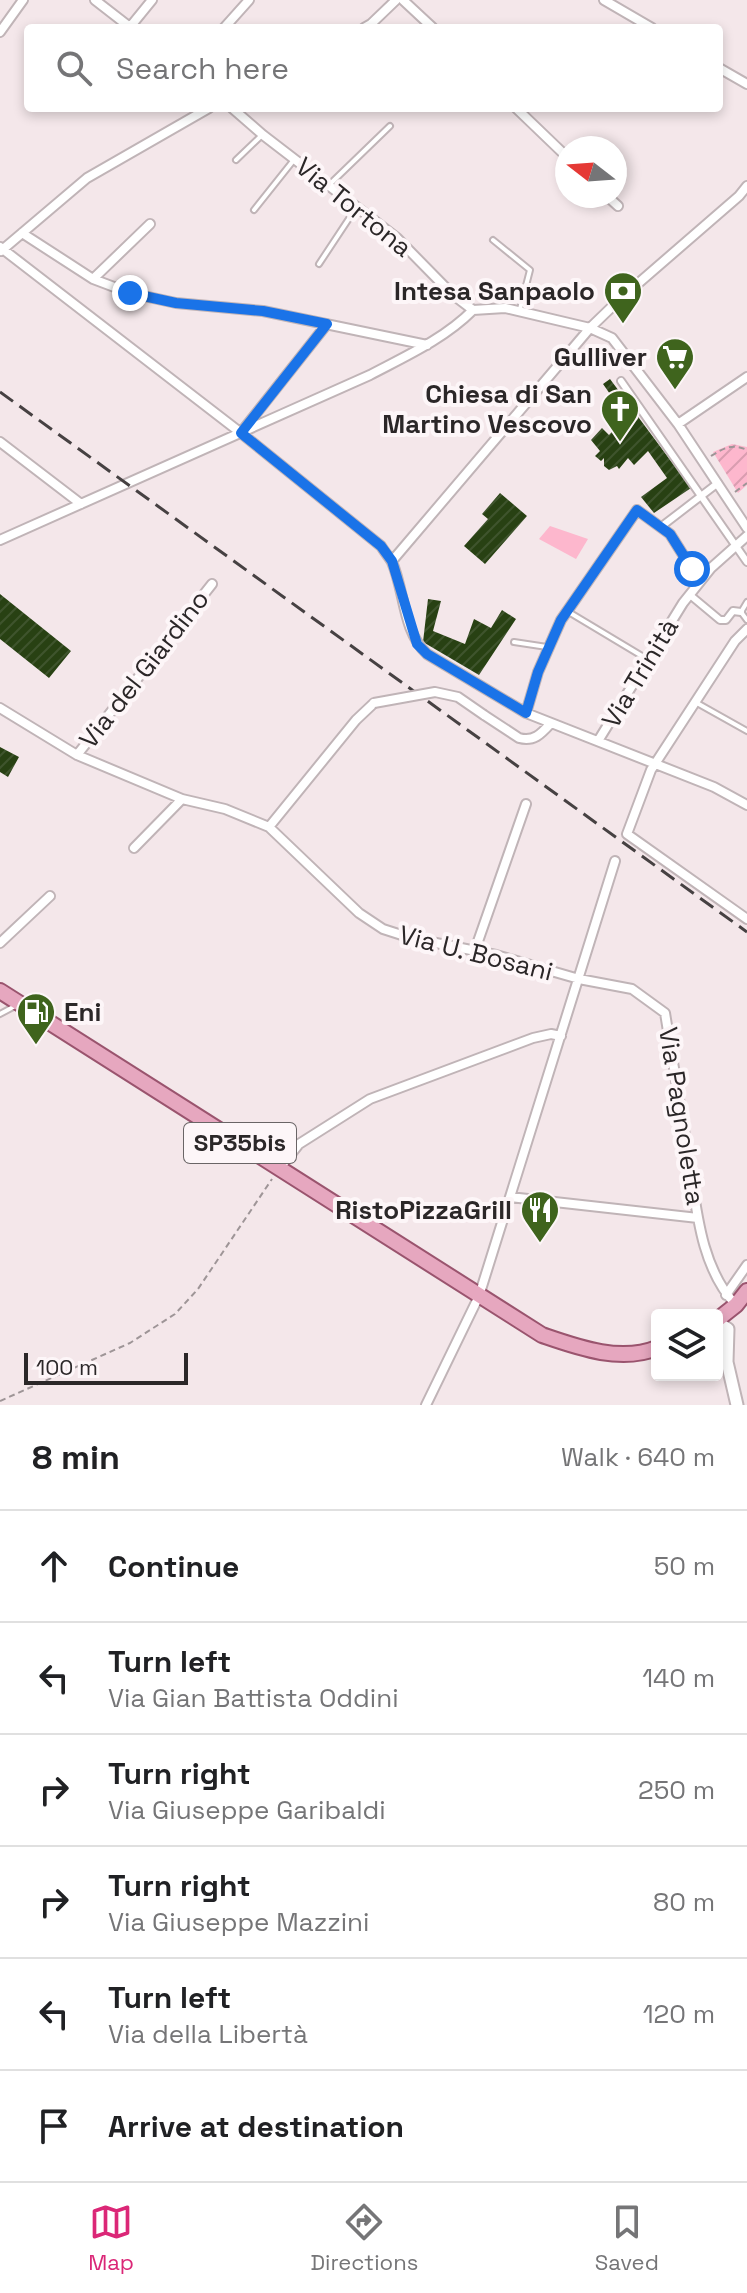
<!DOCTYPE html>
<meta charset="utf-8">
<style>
body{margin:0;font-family:"Space Grotesk",sans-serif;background:#f2f2f2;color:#202124}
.controls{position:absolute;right:24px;bottom:24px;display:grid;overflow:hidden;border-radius:8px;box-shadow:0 4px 12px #0003}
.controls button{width:72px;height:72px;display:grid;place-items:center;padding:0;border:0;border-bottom:2px solid #e0e0e0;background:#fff;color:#202124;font:40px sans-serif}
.compass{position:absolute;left:555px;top:136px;width:72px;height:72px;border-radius:50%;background:#fff;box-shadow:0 4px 12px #0003;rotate:287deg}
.scale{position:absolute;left:24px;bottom:20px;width:164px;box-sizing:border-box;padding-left:8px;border:4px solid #2b2728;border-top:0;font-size:22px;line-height:28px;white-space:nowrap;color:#2b2728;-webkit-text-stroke:6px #fdf6f8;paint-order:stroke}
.stop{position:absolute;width:24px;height:24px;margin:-18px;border:6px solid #1a73e8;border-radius:50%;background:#fff}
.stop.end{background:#1a73e8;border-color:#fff;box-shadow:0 2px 8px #0008}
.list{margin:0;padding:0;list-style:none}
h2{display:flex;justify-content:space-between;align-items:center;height:104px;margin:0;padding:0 32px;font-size:34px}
h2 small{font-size:26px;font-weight:400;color:#757577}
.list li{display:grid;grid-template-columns:52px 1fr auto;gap:24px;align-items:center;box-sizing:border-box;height:112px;padding:0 32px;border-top:2px solid #e0e0e0}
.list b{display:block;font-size:30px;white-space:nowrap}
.list p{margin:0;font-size:26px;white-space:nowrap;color:#757577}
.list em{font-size:26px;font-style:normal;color:#757577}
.icon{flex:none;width:44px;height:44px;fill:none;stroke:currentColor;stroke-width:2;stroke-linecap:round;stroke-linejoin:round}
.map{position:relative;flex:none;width:747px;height:1405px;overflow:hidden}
.search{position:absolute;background:#fff;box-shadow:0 4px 12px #0003;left:24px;right:24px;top:24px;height:88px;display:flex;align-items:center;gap:20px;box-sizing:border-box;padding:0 28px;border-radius:8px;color:#757577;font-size:30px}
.sheet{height:776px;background:#fff}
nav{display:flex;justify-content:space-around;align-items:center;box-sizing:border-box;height:112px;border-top:2px solid #e0e0e0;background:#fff;font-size:22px;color:#757577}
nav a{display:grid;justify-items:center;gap:4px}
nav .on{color:#db2777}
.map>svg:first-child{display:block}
.park{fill:#fdb7cd}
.garden{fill:url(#garden-furrows)}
.building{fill:url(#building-hatch)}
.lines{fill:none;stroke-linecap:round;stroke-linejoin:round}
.service-casing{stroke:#c0b4b7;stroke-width:8}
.pedestrian-casing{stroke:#c0b4b7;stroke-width:10}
.minor-casing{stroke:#c0b4b7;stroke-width:12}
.tertiary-casing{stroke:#c0b4b7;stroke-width:15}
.primary-casing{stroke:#9a546e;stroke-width:18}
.path{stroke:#9e9597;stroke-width:2;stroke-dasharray:6 4;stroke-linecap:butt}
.service{stroke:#fff;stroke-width:4}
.pedestrian{stroke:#fff;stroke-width:6}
.minor{stroke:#fff;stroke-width:8}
.tertiary{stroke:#fff;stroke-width:11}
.primary{stroke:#e6a7bf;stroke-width:14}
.rail{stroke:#464142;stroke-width:3;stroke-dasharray:16 8;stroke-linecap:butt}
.minor-bridge-casing{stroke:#c0b4b7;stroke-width:12;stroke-linecap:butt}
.minor-bridge{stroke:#fff;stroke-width:8}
.route{stroke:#1a73e8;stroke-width:10}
.labels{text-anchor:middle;stroke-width:8;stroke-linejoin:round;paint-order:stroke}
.shield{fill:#fdf6f8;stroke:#6a6566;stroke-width:2}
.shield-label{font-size:24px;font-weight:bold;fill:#2b2728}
.street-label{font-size:26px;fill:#2b2728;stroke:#fdf6f8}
.poi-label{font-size:26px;font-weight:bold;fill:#2b2728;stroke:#fdf6f8;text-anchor:end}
</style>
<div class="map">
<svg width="747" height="1405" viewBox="0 0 747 1405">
<defs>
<pattern id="garden-furrows" width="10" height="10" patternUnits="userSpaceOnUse" patternTransform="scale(2)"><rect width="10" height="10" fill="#fdb7cd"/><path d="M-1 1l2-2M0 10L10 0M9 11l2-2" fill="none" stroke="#d99db0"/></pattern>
<pattern id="building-hatch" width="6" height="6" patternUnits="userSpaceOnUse" patternTransform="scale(2)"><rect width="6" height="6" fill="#284113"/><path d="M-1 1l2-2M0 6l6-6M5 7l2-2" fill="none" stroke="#3f542d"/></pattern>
</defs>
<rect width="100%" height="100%" fill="#f4e7ea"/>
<path class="park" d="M550,526L588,539L576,559L539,539Z"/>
<path class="garden" d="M732,444L747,447V485L738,493L713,452Z"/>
<path class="building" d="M610,379L691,488L654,513L641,497L667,478L648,451L634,465L628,458L619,469L617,466L609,470L604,466V458L601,461L595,456L600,451L591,440L602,428L609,435L626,417L603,384Z
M500,493L527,516L485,564L464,546L488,519L482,514Z
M0,594L71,651L49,678L0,639Z
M428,599L441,601L433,631L465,644L474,619L491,628L502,610L516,619L479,675L423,642Z
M0,747L19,757L8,777L0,772Z"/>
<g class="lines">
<g class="service-casing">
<path id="service" d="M236,160L261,136
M329,185L390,126
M254,210L293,161
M493,240L530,270L520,309
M319,264L356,208
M747,602L741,612L747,620
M567,611L647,659
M514,642L547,647
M697,703L747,731
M0,1014L17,1005"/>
</g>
<g class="pedestrian-casing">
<path id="pedestrian" d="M621,381L747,562
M662,526L718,483
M690,595L720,620H726L733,611L741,612"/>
</g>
<g class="minor-casing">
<path id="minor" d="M95,0L131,28
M403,0L433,28
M604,0L652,28
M130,27L152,0
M224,28L249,0
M364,28L371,24L396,0
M0,32L23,0
M719,68L747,84
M232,108L263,135L397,238L452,294L473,310
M516,108L567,157
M607,196L618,206
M22,233L93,279L130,293L176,303L263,311L427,345
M0,247L241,433L381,546C384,551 389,557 392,562C405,592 402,630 427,654L526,713L714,787L747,805
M1,251L87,178L209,108
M93,279L150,224
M473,310L505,308L590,328L612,338L678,424L747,528
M678,424L747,377
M243,430L327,324
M0,442L81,504
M0,540L370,375C406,356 444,339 473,310
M392,561L590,328L619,300L739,196L747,186
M747,629L735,641L651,770L627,834L747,919
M0,708L77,755L182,799L225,809L269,827L359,913L383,929L411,938L496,955L579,979L632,989L665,1013C672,1058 680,1103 687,1148C696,1200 698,1265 736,1305
M526,713L538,672L561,620L637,510L670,534L692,569L702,579
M484,715L519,738C534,742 541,734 551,723
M598,741L683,603L711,568L747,536
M77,755L212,584
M269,827L356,720L374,703
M134,848L182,799
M0,943L50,896
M475,950L526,804
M279,1169L299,1144L370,1099L533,1038L551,1034L561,1036
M510,1197L698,1218
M726,1295L747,1265
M426,1405L479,1296L615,861"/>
</g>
<g class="tertiary-casing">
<path id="tertiary" d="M717,1322L728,1329L727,1362L737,1405
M717,1348V1350"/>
</g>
<g class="primary-casing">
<path id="primary" d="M0,991L542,1335C577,1347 620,1363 657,1348
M717,1320L736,1305L747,1291"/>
</g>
<path class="path" d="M711,456C724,448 732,443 747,450
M735,492L747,483
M0,1401L130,1343L175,1314L198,1289L272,1179"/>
<use href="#service" class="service"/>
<use href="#pedestrian" class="pedestrian"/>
<use href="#minor" class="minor"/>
<use href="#tertiary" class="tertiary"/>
<use href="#primary" class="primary"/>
<path class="rail" d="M0,392L747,932"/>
<g class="minor-bridge-casing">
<path id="minor-bridge" d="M374,703L435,692L458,697L484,715"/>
</g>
<use href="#minor-bridge" class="minor-bridge"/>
</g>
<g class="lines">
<path class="route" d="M130,293L176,303L263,311L327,324L241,433L381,546L392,561L417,644L427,654L526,713L538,672L561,620L637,510L670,534L692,569"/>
</g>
<defs>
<g id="bank-pin" transform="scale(2)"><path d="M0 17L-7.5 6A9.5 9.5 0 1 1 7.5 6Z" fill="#3f641d" stroke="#fdf6f8"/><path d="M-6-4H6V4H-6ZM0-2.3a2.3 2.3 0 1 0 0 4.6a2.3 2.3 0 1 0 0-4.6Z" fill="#fff"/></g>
<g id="supermarket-pin" transform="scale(2)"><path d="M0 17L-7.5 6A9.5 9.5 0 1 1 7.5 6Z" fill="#3f641d" stroke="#fdf6f8"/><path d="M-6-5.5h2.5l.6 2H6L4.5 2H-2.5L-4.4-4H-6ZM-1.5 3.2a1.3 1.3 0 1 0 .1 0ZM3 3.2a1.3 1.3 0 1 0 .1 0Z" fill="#fff"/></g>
<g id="church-pin" transform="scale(2)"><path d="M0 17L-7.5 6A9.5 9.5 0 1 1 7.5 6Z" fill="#3f641d" stroke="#fdf6f8"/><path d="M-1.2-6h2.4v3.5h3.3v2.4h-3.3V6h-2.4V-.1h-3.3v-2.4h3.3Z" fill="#fff"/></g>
<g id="fuel-pin" transform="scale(2)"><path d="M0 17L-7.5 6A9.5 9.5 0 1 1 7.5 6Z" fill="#3f641d" stroke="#fdf6f8"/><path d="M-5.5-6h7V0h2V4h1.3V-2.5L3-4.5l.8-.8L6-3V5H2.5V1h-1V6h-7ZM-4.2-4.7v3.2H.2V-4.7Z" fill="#fff"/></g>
<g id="restaurant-pin" transform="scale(2)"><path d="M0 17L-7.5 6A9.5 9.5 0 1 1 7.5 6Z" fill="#3f641d" stroke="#fdf6f8"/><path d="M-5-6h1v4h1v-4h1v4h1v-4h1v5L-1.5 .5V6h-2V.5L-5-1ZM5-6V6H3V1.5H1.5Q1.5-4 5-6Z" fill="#fff"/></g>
</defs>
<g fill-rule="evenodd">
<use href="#bank-pin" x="623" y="291"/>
<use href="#supermarket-pin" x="675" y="357"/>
<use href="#church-pin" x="620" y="409"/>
<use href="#fuel-pin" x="36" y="1012"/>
<use href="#restaurant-pin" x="540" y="1210"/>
</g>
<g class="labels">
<rect class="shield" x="184" y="1123" width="112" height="40" rx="6"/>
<g class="shield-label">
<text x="240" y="1151">SP35bis</text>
</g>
<g class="street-label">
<text transform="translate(354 207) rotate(39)" y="9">Via Tortona</text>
<text transform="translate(144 669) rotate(-52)" y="9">Via del Giardino</text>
<text transform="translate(640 673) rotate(-59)" y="9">Via Trinità</text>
<text transform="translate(476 953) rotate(14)" y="9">Via U. Bosani</text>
<text transform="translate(682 1116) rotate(81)" y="9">Via Pagnoletta</text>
</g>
<g class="poi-label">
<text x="595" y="300">Intesa Sanpaolo</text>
<text x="647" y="366">Gulliver</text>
<text x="592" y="403">Chiesa di San<tspan x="592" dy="30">Martino Vescovo</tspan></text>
<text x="64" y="1021" text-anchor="start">Eni</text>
<text x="512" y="1219">RistoPizzaGrill</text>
</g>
</g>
</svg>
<div class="controls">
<button><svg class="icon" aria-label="layers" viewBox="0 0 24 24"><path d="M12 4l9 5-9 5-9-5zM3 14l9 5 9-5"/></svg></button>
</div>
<svg class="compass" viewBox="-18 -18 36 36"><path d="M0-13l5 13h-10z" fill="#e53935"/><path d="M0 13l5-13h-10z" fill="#757577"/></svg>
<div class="scale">100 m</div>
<div class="stop" style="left:692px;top:569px"></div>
<div class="stop end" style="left:130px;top:293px"></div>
<div class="search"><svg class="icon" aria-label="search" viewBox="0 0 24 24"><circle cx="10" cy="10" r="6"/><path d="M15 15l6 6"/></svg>Search here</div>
</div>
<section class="sheet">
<h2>8 min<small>Walk · 640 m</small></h2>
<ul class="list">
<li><svg class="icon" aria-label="ahead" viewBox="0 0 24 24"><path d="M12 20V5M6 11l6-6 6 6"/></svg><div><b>Continue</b></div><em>50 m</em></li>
<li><svg class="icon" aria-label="left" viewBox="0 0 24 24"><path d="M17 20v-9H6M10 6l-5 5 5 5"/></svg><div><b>Turn left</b><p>Via Gian Battista Oddini</p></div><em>140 m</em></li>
<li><svg class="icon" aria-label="right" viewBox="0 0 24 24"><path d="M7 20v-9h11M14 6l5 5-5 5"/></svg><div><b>Turn right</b><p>Via Giuseppe Garibaldi</p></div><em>250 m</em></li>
<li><svg class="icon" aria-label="right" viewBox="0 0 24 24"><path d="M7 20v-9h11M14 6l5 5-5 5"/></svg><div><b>Turn right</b><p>Via Giuseppe Mazzini</p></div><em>80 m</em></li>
<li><svg class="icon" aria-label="left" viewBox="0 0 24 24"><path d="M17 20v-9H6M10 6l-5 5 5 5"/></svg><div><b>Turn left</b><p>Via della Libertà</p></div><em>120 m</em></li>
<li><svg class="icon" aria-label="arrive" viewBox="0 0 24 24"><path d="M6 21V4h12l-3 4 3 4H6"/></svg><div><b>Arrive at destination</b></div></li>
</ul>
</section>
<nav>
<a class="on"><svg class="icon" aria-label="map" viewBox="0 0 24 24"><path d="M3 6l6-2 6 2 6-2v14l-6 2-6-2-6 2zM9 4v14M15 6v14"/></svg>Map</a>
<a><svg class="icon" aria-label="directions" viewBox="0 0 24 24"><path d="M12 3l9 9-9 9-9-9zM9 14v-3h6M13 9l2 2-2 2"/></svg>Directions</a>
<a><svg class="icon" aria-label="saved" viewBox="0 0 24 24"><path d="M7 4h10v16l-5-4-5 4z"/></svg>Saved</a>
</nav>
